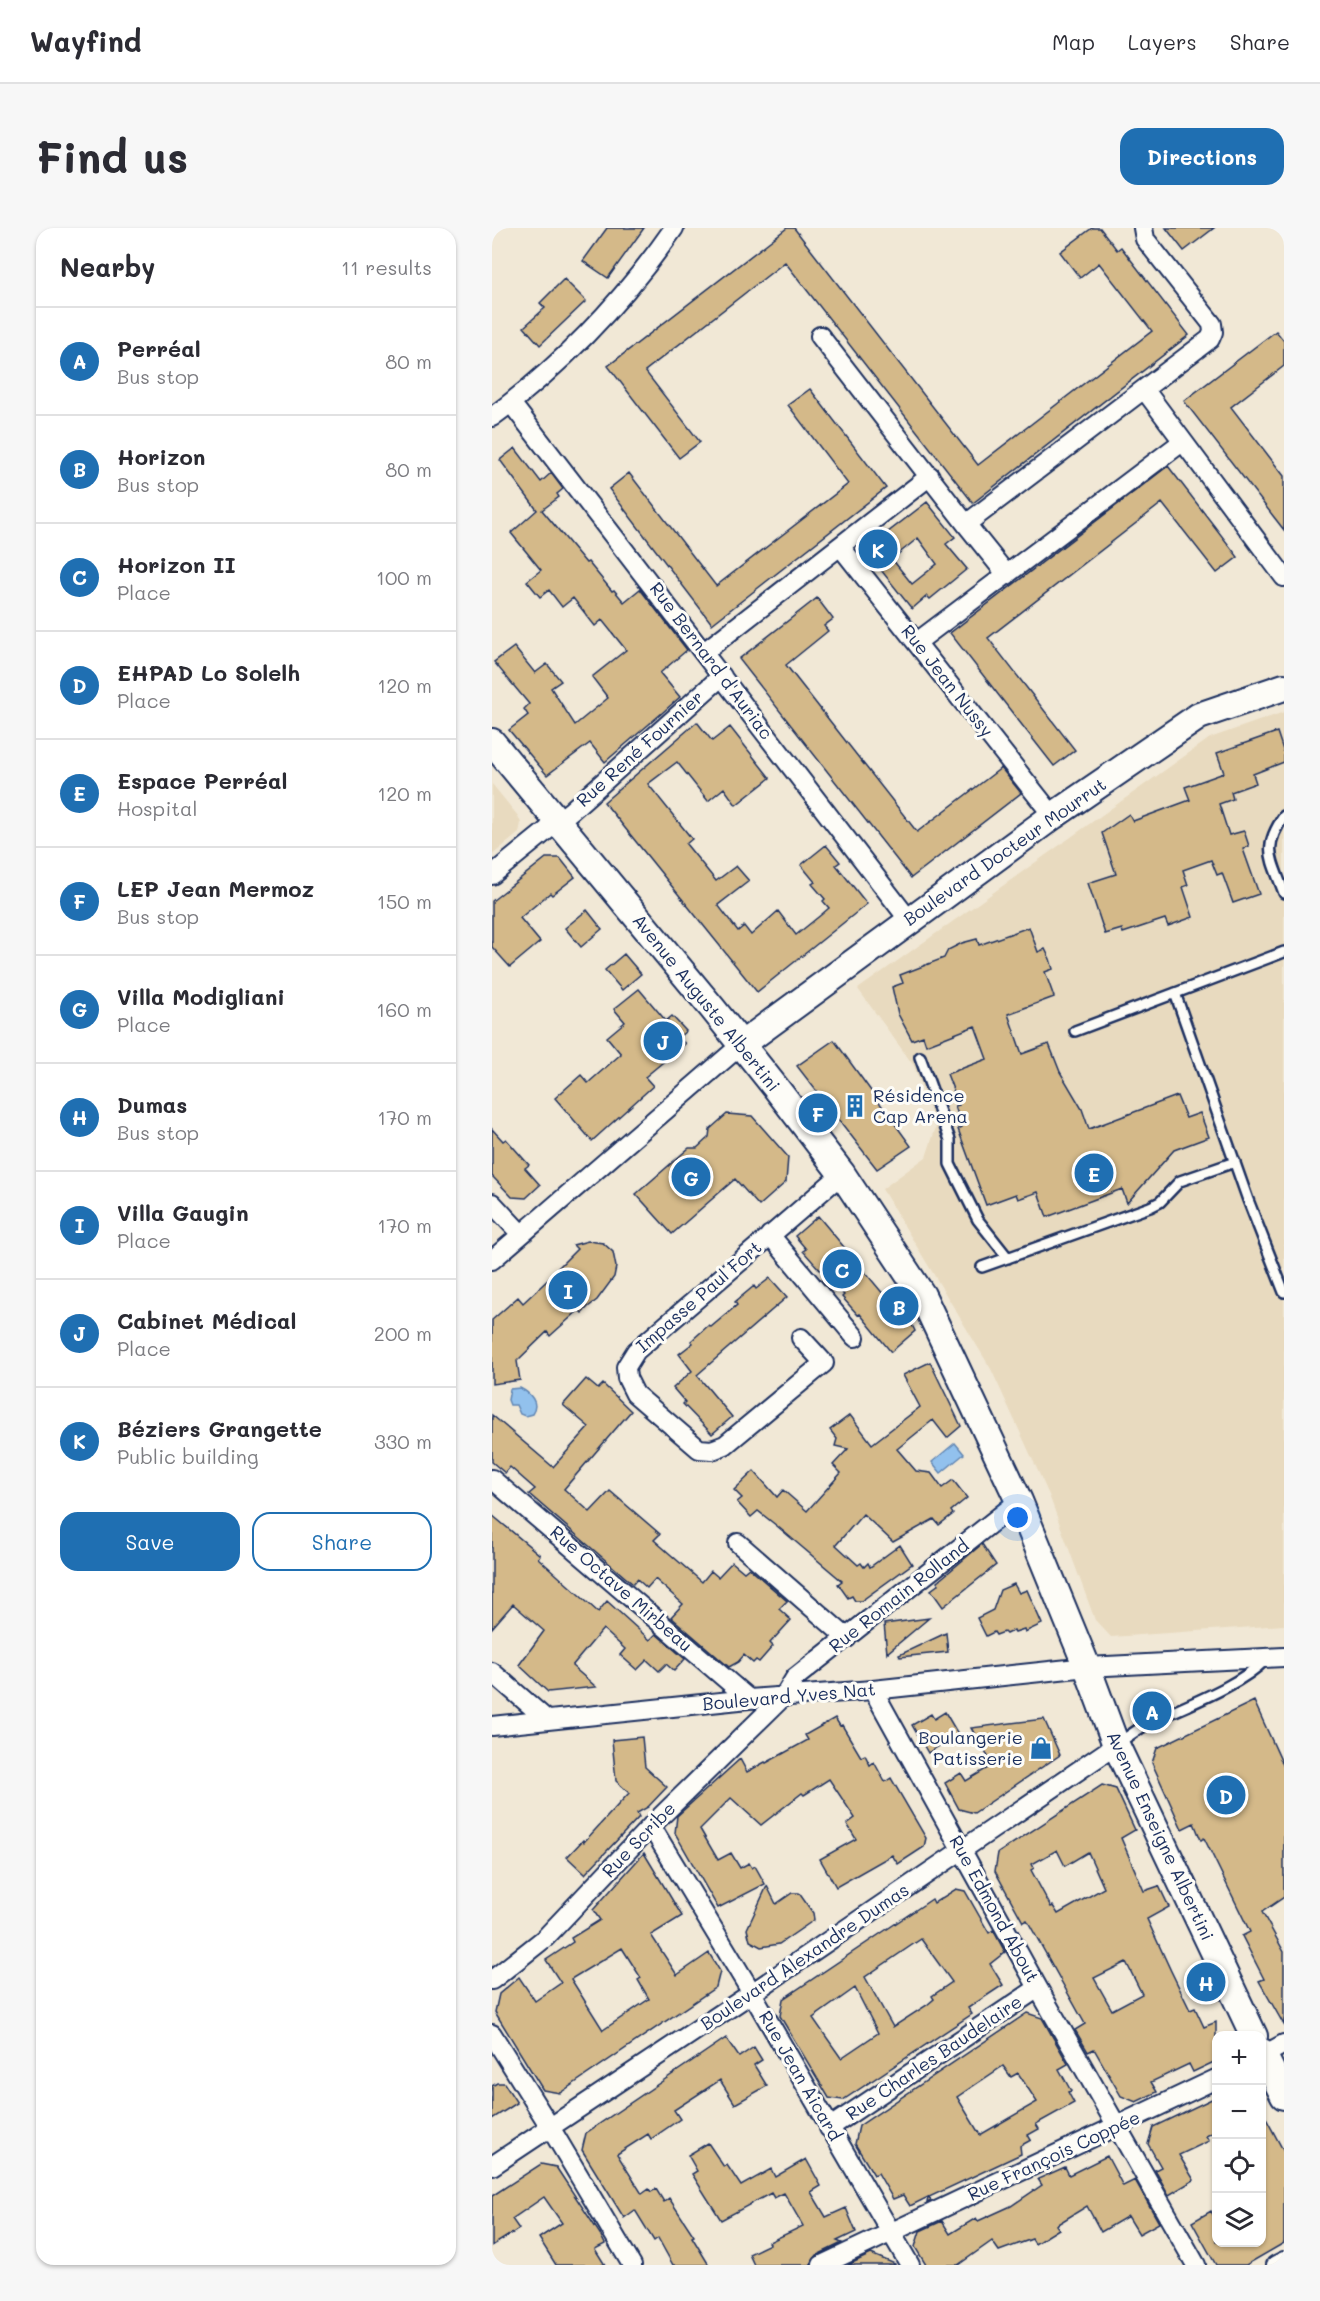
<!DOCTYPE html>
<meta charset="utf-8">
<style>
body{margin:0;font-family:Mali,sans-serif;background:#f7f7f7;color:#2b2b33}
.controls{position:absolute;right:18px;bottom:18px;display:grid;overflow:hidden;border-radius:12px;box-shadow:0 2px 4px #0004}
.controls button{width:54px;height:54px;display:grid;place-items:center;padding:0;border:0;border-bottom:2px solid #e1e1e2;background:#fff;color:#2b2b33;font:30px sans-serif}
.you{position:absolute;left:526px;top:1290px;width:21px;height:21px;margin:-15px;border:4px solid #fff;border-radius:50%;background:#1a73e8;box-shadow:0 0 0 9px #1a73e833}
.badge{display:grid;place-items:center;width:39px;height:39px;border-radius:50%;background:#1f6fb2;color:#fff;font-size:20px;font-weight:700}
.pin{position:absolute;translate:-50% -50%;border:3px solid #fff;box-shadow:0 2px 6px #0006}
.list{margin:0;padding:0;list-style:none}
h2{display:flex;justify-content:space-between;align-items:center;height:78px;margin:0;padding:0 24px;font-size:26px}
h2 small{font-size:20px;font-weight:400;color:#7c7c81}
.list li{display:grid;grid-template-columns:39px 1fr auto;gap:18px;align-items:center;box-sizing:border-box;height:108px;padding:0 24px;border-top:2px solid #e1e1e2}
.list b{display:block;font-size:22px;white-space:nowrap}
.list p{margin:0;font-size:20px;white-space:nowrap;color:#7c7c81}
.list em{font-size:20px;font-style:normal;color:#7c7c81}
.actions{display:flex;gap:12px;padding:18px 24px}
.actions a{flex:1;padding:14px 0;border:2px solid #1f6fb2;border-radius:18px;text-align:center;font-size:21px;color:#1f6fb2}
.actions .main{background:#1f6fb2;color:#fff}
.icon{flex:none;width:33px;height:33px;fill:none;stroke:currentColor;stroke-width:2;stroke-linecap:round;stroke-linejoin:round}
.map{position:relative;flex:none;width:792px;height:2037px;overflow:hidden;border-radius:18px}
header{display:flex;align-items:center;gap:36px;box-sizing:border-box;height:84px;padding:0 30px;background:#fff;border-bottom:2px solid #e1e1e2}
header strong{font-size:28px}
nav{display:flex;gap:33px;margin-inline-start:auto;font-size:21px}
.intro{display:flex;align-items:center;justify-content:space-between;box-sizing:border-box;height:144px;padding:0 36px}
h1{margin:0;font-size:42px}
.button{padding:15px 27px;border-radius:18px;background:#1f6fb2;color:#fff;font-size:21px;font-weight:700}
main{display:flex;gap:36px;padding:0 36px}
aside{flex:1;background:#fff;border-radius:18px;box-shadow:0 2px 4px #0004}
.map>svg:first-child{display:block}
.built{fill:#e8dabf}
.water{fill:#92c1ed;stroke:#6287b4;stroke-width:1.5}
.building{fill:#d4b989;stroke:#1b2f5e;stroke-width:1.5;fill-rule:evenodd}
.lines{fill:none;stroke-linecap:round;stroke-linejoin:round}
.lane-casing{stroke:#1b2f5e;stroke-width:14}
.street-casing{stroke:#1b2f5e;stroke-width:22}
.secondary-casing{stroke:#1b2f5e;stroke-width:30}
.lane{stroke:#fdfcf7;stroke-width:9}
.street{stroke:#fdfcf7;stroke-width:18}
.secondary{stroke:#fdfcf7;stroke-width:26}
.labels{text-anchor:middle;stroke-width:6;stroke-linejoin:round;paint-order:stroke}
.street-label{font-size:18px;fill:#1b2f5e;stroke:#fdfcf7}
.poi-label{font-size:18px;fill:#1b2f5e;stroke:#fdfcf7;text-anchor:start}
</style>
<header>
<strong>Wayfind</strong>
<nav><a>Map</a><a>Layers</a><a>Share</a></nav>
</header>
<div class="intro"><h1>Find us</h1><a class="button">Directions</a></div>
<main>
<aside>
<h2>Nearby<small>11 results</small></h2>
<ul class="list">
<li><span class="badge">A</span><div><b>Perréal</b><p>Bus stop</p></div><em>80 m</em></li>
<li><span class="badge">B</span><div><b>Horizon</b><p>Bus stop</p></div><em>80 m</em></li>
<li><span class="badge">C</span><div><b>Horizon II</b><p>Place</p></div><em>100 m</em></li>
<li><span class="badge">D</span><div><b>EHPAD Lo Solelh</b><p>Place</p></div><em>120 m</em></li>
<li><span class="badge">E</span><div><b>Espace Perréal</b><p>Hospital</p></div><em>120 m</em></li>
<li><span class="badge">F</span><div><b>LEP Jean Mermoz</b><p>Bus stop</p></div><em>150 m</em></li>
<li><span class="badge">G</span><div><b>Villa Modigliani</b><p>Place</p></div><em>160 m</em></li>
<li><span class="badge">H</span><div><b>Dumas</b><p>Bus stop</p></div><em>170 m</em></li>
<li><span class="badge">I</span><div><b>Villa Gaugin</b><p>Place</p></div><em>170 m</em></li>
<li><span class="badge">J</span><div><b>Cabinet Médical</b><p>Place</p></div><em>200 m</em></li>
<li><span class="badge">K</span><div><b>Béziers Grangette</b><p>Public building</p></div><em>330 m</em></li>
</ul>
<div class="actions"><a class="main">Save</a><a>Share</a></div>
</aside>
<div class="map">
<svg width="792" height="2037" viewBox="0 0 792 2037">
<rect width="100%" height="100%" fill="#f1e8d6"/>
<filter id="ink" filterUnits="userSpaceOnUse"><feTurbulence type="fractalNoise" baseFrequency=".0167" numOctaves="2"/><feDisplacementMap in="SourceGraphic" scale="12" xChannelSelector="R" yChannelSelector="G"/><feConvolveMatrix kernelMatrix="1 2 1 2 8 2 1 2 1" color-interpolation-filters="sRGB"/></filter>
<g filter="url(#ink)">
<path class="built" d="M792,484V1397L619,1409L603,1392L557,1267L499,1141L390,961L434,929L444,899L422,838L366,761L718,510Z
M0,556L26,588L29,595L27,605L0,627Z"/>
<path class="water" d="M28,1160C38,1165 48,1175 40,1186L33,1188L28,1186L24,1177H18L16,1172L18,1161Z
M463,1215L472,1226L449,1245L440,1234Z"/>
<path class="building" d="M115,0H152L116,50L91,33Z
M295,0H302L486,237L660,103L607,35L588,50L568,24L600,0H608L625,22L629,19L697,107L481,275L293,34L153,143L208,214L187,230L116,138Z
M674,0H722L692,23Z
M72,51L94,73L48,117L32,99L53,80L48,75Z
M784,103L792,113V138L739,179L792,248V302L692,173Z
M318,161L394,260L220,396L117,261L137,245L224,358L356,256L296,177Z
M23,220L49,254L59,245L71,261L65,266L67,269L50,282L94,335L96,334L120,363L122,362L132,374L148,361L195,422L168,445L188,469L170,485L113,534L98,515L55,547L17,502L36,487L32,481L37,476L2,434L22,419L43,445L55,436L69,453L59,460L83,497L116,470L100,449L134,422L110,392L103,398L81,370L70,379L57,362L48,369L35,353L49,342L19,305L45,282L8,232Z
M676,238L746,329L725,345L670,275L496,410L583,522L562,538L458,405Z
M435,274L463,309L454,316L475,341L438,371L435,368L420,381L373,322ZM426,310L445,336L420,356L400,331Z
M325,370L341,391L332,398L336,403L294,437L425,604L509,540L529,565L419,650L247,431Z
M205,494L220,513L238,499L278,550L244,577L232,560L216,573L185,534L156,556L200,611L194,616L224,653L244,638L257,653L226,677L246,703L252,698L259,707L286,683L304,707L330,686L337,680L331,673L333,671L320,656L323,654L309,637L334,617L348,634L344,637L375,676L265,764L112,574Z
M785,504L792,525V534L761,546L764,555L739,564L741,571L727,576L737,607L752,603L757,618L751,621L767,666L741,675L730,645L725,647L719,632L691,642L696,657L691,659L701,689L676,698L673,691L631,705L630,701L613,706L596,655L624,646L610,605L637,586L641,593L698,572L693,559L732,545L725,525Z
M54,630H68L83,649L60,667L58,665L28,690L48,714L18,739L0,719V673Z
M95,682L110,701L89,719L73,700Z
M537,699L546,724L553,721L558,731L561,741L553,744L562,769L516,786L530,826L557,816L568,844L590,881L597,901L685,868L694,890L708,885L717,909L682,922L635,975L630,961L555,989L546,964L526,971L524,966L494,977L466,901L470,899L463,878L467,877L455,846L495,831L483,798L434,817L431,808L420,812L406,786L400,759L411,755L408,747L452,730L456,722L470,715L485,711L487,717Z
M132,726L149,746L130,762L113,742Z
M147,761L174,793L180,788L194,803L187,809L193,816L153,849L161,858L100,913L63,870L89,847L96,855L129,826L115,809L133,794L122,781Z
M342,812L419,918L385,941L305,838Z
M235,886L260,888L296,929L294,954L267,978L243,951L180,1006L144,966L197,920H205L217,909L218,901Z
M0,901L11,913L14,911L37,937L33,940L48,957L34,970L20,969L0,948Z
M326,988L413,1092L417,1091L423,1103L399,1124L368,1086L366,1087L350,1069L352,1067L329,1041L328,1042L311,1023L314,1021L303,1008Z
M96,1013L111,1015L121,1024L124,1039L122,1049L105,1072L96,1079L90,1085L87,1082L58,1108L55,1104L25,1133L28,1152L0,1156V1092L26,1069L31,1075L60,1048L59,1047L85,1021L81,1017Z
M278,1050L295,1069L205,1147L240,1189L220,1206L191,1176L193,1174L181,1160L200,1143L187,1126L201,1115L199,1113L217,1097L219,1099L245,1077L243,1074L262,1058L264,1061Z
M438,1134L469,1198L455,1210L441,1192L405,1221L424,1243L439,1245L450,1260L461,1252L475,1270L459,1283L461,1286L447,1297L442,1291L401,1314L371,1286L344,1317L366,1337L369,1335L372,1339L376,1335L378,1339L408,1317L420,1336L369,1373H363L360,1368L356,1370L346,1356L350,1353L285,1298L266,1283L259,1289L245,1274L250,1270L242,1262L262,1243L285,1269L291,1262L315,1283L349,1245L341,1237L356,1221L343,1218L345,1211L338,1202L358,1187L380,1216L428,1179L411,1147Z
M94,1151L106,1161L111,1156L139,1183L72,1261L98,1284L118,1263L168,1306L162,1312L210,1354L219,1343L226,1349L240,1334L252,1344L257,1340L295,1373L287,1381L299,1392L278,1415L281,1418L267,1434L264,1432L261,1435L252,1427L246,1434L237,1439L179,1389L191,1376L163,1351L155,1360L145,1351L141,1356L37,1266L43,1261L18,1239L13,1245L0,1234V1187L61,1239L97,1199L71,1177Z
M0,1287L48,1327L46,1330L106,1384L115,1373L158,1412L164,1406L193,1431L182,1443L174,1436L167,1443L155,1432L145,1442L128,1427L133,1421L111,1401L80,1438L104,1459L56,1464L27,1437L52,1403L21,1376L0,1400Z
M490,1316L504,1337L451,1379L439,1362L447,1356L445,1354Z
M522,1356L527,1365L535,1362L550,1396L533,1404L532,1401L523,1404L522,1402L514,1406L512,1404L504,1407L502,1404L494,1408L485,1390L501,1382L508,1362Z
M437,1390L395,1425L392,1396Z
M454,1405L456,1424L408,1429L407,1427Z
M762,1473L792,1539V1669L770,1684L792,1724V1797L767,1753L772,1751L750,1708L758,1704L712,1610L709,1612L702,1595L690,1601L660,1535L665,1520Z
M453,1484L466,1506L436,1525L420,1497L439,1486L442,1491Z
M343,1490L348,1498L350,1497L369,1529L373,1527L378,1537L382,1534L393,1554L399,1550L434,1610L432,1619L406,1636L400,1627L344,1659L328,1631L364,1611L355,1596L363,1590L337,1551L312,1567L310,1565L269,1597L239,1570L208,1601L226,1632L239,1625L248,1640L257,1635L260,1640L263,1638L273,1656L226,1680L183,1605L185,1588L248,1531L255,1544L273,1534L274,1535L316,1512L313,1507Z
M552,1491L568,1527L482,1585L467,1581L453,1555L469,1545L474,1553L501,1537L479,1500Z
M150,1509L153,1539L175,1559L156,1579L145,1585L147,1589L93,1646L75,1629L91,1612L92,1614L137,1565L124,1553L120,1512Z
M610,1557L624,1561L643,1602L629,1610L652,1663L667,1658L677,1679L655,1691L679,1743L698,1782L703,1780L712,1799L724,1794V1833L701,1844L697,1836L659,1854L665,1864L644,1874L629,1868L602,1821L596,1824L583,1802L593,1796L535,1692L531,1694L503,1643L506,1625ZM565,1622L573,1638L596,1624L612,1660L566,1686L561,1678L559,1679L539,1642L542,1640L540,1636ZM634,1734L650,1766L620,1782L602,1750Z
M152,1625L190,1688L159,1707L185,1747L217,1725L228,1743L224,1759L68,1865L51,1862L3,1784L7,1766L27,1749L43,1773L69,1755L54,1732L81,1714L79,1710L108,1692L101,1682ZM130,1720L149,1750L146,1752L157,1771L111,1802L79,1751Z
M275,1658L284,1676L300,1665H307L321,1685L322,1692L287,1716L269,1719L258,1713L255,1701Z
M464,1661L473,1663L497,1705L501,1702L513,1724L498,1736L511,1757L476,1780L480,1786L351,1872L337,1870L288,1788L291,1771L440,1671L442,1675ZM429,1711L460,1754L440,1768L442,1771L435,1777L401,1799L373,1749ZM363,1760L386,1805L349,1830L321,1790Z
M535,1785L550,1790L576,1836L567,1841L579,1863L576,1864L582,1875L544,1896L547,1901L536,1907L539,1912L528,1918L529,1926L437,1969L439,1973L435,1975L436,1969L418,1978L411,1967L401,1971L386,1945L382,1947L363,1916L367,1898ZM511,1838L519,1849L526,1845L545,1874L488,1907L465,1869Z
M234,1810L247,1829L262,1819L270,1832L262,1837L275,1858L243,1876L228,1852L182,1882L188,1891L159,1911L156,1906L125,1926L150,1966L157,1961L159,1964L164,1961L172,1974L177,1970L202,2008L200,2009L217,2037H181L166,2010L162,2013L143,1982L132,1990L90,1922L94,1905Z
M5,1855H12L25,1875L0,1891V1858Z
M724,1869V1903L714,1908L717,1913L687,1927L702,1952L677,1967L663,1942L669,1939L656,1916L661,1899Z
M770,1883L792,1924V2015L754,2037H724L700,1994L719,1983L724,1992V2014H770Z
M216,1915L232,1939L235,1937L249,1958L279,1941L283,1949L314,1931L329,1958L319,1964L334,1989L354,1980L364,2004L345,2013L350,2015L325,2027L319,2037H262L257,2026L278,2016L277,2014L311,1998L292,1965L282,1970L279,1965L229,1992L200,1946L205,1943L196,1927Z
M615,1928L631,1958L643,1952L667,1995L647,2006L636,1988L609,2004L595,1978L564,1997L567,2001L543,2016L540,2011L507,2023L500,2013L466,2037H434L423,2019L428,2003L450,1993L458,2006L484,1990L486,1993L519,1978L550,1957L546,1951L573,1939L577,1947Z
M49,1936L64,1939L108,2006L113,2016L103,2021L113,2037H64L47,2010L70,1995L52,1969L20,1991L27,2001L0,2018V1968Z
M379,2026L403,2036V2037H356Z"/>
<g class="lines">
<g class="lane-casing">
<path id="lane" d="M792,588C769,621 780,631 792,665
M683,765L756,972L792,1064
M583,803L792,724
M428,829L458,912V936L486,992L516,1030
M490,1039L658,979L668,974L688,953L743,934
M626,1515C636,1509 646,1501 657,1495C692,1478 746,1459 773,1432"/>
</g>
<g class="street-casing">
<path id="street" d="M328,108L474,296L718,111L721,104L720,96L653,11L651,0
M652,161L792,349
M19,175L417,692
M0,189C70,137 132,72 182,0
M474,296L515,347
M348,318L561,588
M425,414L690,214
M212,424L438,248
M0,647L80,582L230,448
M0,975L29,1006
M278,1007L363,1109
M0,1032L249,817
M309,1110L332,1135L233,1217L220,1222L207,1221L143,1166L135,1150L134,1139L144,1123L350,946
M0,1251L257,1471
M246,1315L355,1410
M0,1444L55,1492
M381,1462L546,1760L704,2037
M0,1498L257,1471L381,1462L595,1439L792,1429
M159,1598L260,1765L418,2037
M0,1752L53,1710L159,1598L292,1468L303,1450L527,1273
M0,1806L58,1899L140,2037
M770,1828L792,1816
M337,1900L546,1760
M0,1938L260,1765L624,1517
M330,2037L724,1851
M784,2037L792,2033"/>
</g>
<g class="secondary-casing">
<path id="secondary" d="M0,514L221,781L284,860L350,946L430,1067L527,1273L595,1439L624,1517L762,1808
M249,817L561,588L707,488L792,459
M770,1824L792,1868"/>
</g>
<use href="#lane" class="lane"/>
<use href="#street" class="street"/>
<use href="#secondary" class="secondary"/>
</g>
</g>
<defs>
<g id="building-bare" transform="scale(1.8)"><path d="M-4-6H4V6H1V3H-1V6H-4ZM-2.5-4.3h1.7v1.8h-1.7ZM.8-4.3h1.7v1.8H.8ZM-2.5-1h1.7V.8h-1.7ZM.8-1h1.7V.8H.8Z" fill="#1f6fb2" stroke="#fdfcf7" stroke-width="2.5" paint-order="stroke"/></g>
<g id="shop-bare" transform="scale(1.8)"><path d="M-5-2.5h2.3a2.7 3.5 0 0 1 5.4 0H5L5.5 6h-11ZM-1.5-2.5h3a1.5 2.3 0 0 0-3 0Z" fill="#1f6fb2" stroke="#fdfcf7" stroke-width="2.5" paint-order="stroke"/></g>
</defs>
<g fill-rule="evenodd">
<use href="#building-bare" x="363" y="878"/>
<use href="#shop-bare" x="549" y="1520"/>
</g>
<g class="labels">
<g class="street-label">
<text transform="translate(219 433) rotate(53)" y="6">Rue Bernard d'Auriac</text>
<text transform="translate(455 453) rotate(52)" y="6">Rue Jean Nussy</text>
<text transform="translate(148 521) rotate(-42)" y="6">Rue René Fournier</text>
<text transform="translate(513 624) rotate(-35)" y="6">Boulevard Docteur Mourrut</text>
<text transform="translate(214 775) rotate(51)" y="6">Avenue Auguste Albertini</text>
<text transform="translate(207 1069) rotate(-41)" y="6">Impasse Paul Fort</text>
<text transform="translate(129 1361) rotate(41)" y="6">Rue Octave Mirbeau</text>
<text transform="translate(407 1368) rotate(-38)" y="6">Rue Romain Rolland</text>
<text transform="translate(297 1469) rotate(-5)" y="6">Boulevard Yves Nat</text>
<text transform="translate(668 1608) rotate(65)" y="6">Avenue Enseigne Albertini</text>
<text transform="translate(147 1612) rotate(-46)" y="6">Rue Scribe</text>
<text transform="translate(502 1681) rotate(61)" y="6">Rue Edmond About</text>
<text transform="translate(313 1729) rotate(-34)" y="6">Boulevard Alexandre Dumas</text>
<text transform="translate(442 1830) rotate(-34)" y="6">Rue Charles Baudelaire</text>
<text transform="translate(308 1848) rotate(60)" y="6">Rue Jean Aicard</text>
<text transform="translate(562 1928) rotate(-25)" y="6">Rue François Coppée</text>
</g>
<g class="poi-label">
<text x="381" y="874">Résidence<tspan x="381" dy="21">Cap Arena</tspan></text>
<text x="531" y="1516" text-anchor="end">Boulangerie<tspan x="531" dy="21">Patisserie</tspan></text>
</g>
</g>
</svg>
<div class="controls">
<button>+</button>
<button>−</button>
<button><svg class="icon" aria-label="locate" viewBox="0 0 24 24"><circle cx="12" cy="12" r="6"/><path d="M12 2v4M12 18v4M2 12h4M18 12h4"/></svg></button>
<button><svg class="icon" aria-label="layers" viewBox="0 0 24 24"><path d="M12 4l9 5-9 5-9-5zM3 14l9 5 9-5"/></svg></button>
</div>
<div class="you"></div>
<div class="pin badge" style="left:660px;top:1483px">A</div>
<div class="pin badge" style="left:407px;top:1078px">B</div>
<div class="pin badge" style="left:350px;top:1041px">C</div>
<div class="pin badge" style="left:734px;top:1567px">D</div>
<div class="pin badge" style="left:602px;top:945px">E</div>
<div class="pin badge" style="left:326px;top:885px">F</div>
<div class="pin badge" style="left:199px;top:949px">G</div>
<div class="pin badge" style="left:714px;top:1754px">H</div>
<div class="pin badge" style="left:76px;top:1062px">I</div>
<div class="pin badge" style="left:171px;top:813px">J</div>
<div class="pin badge" style="left:386px;top:321px">K</div>
</div>
</main>
